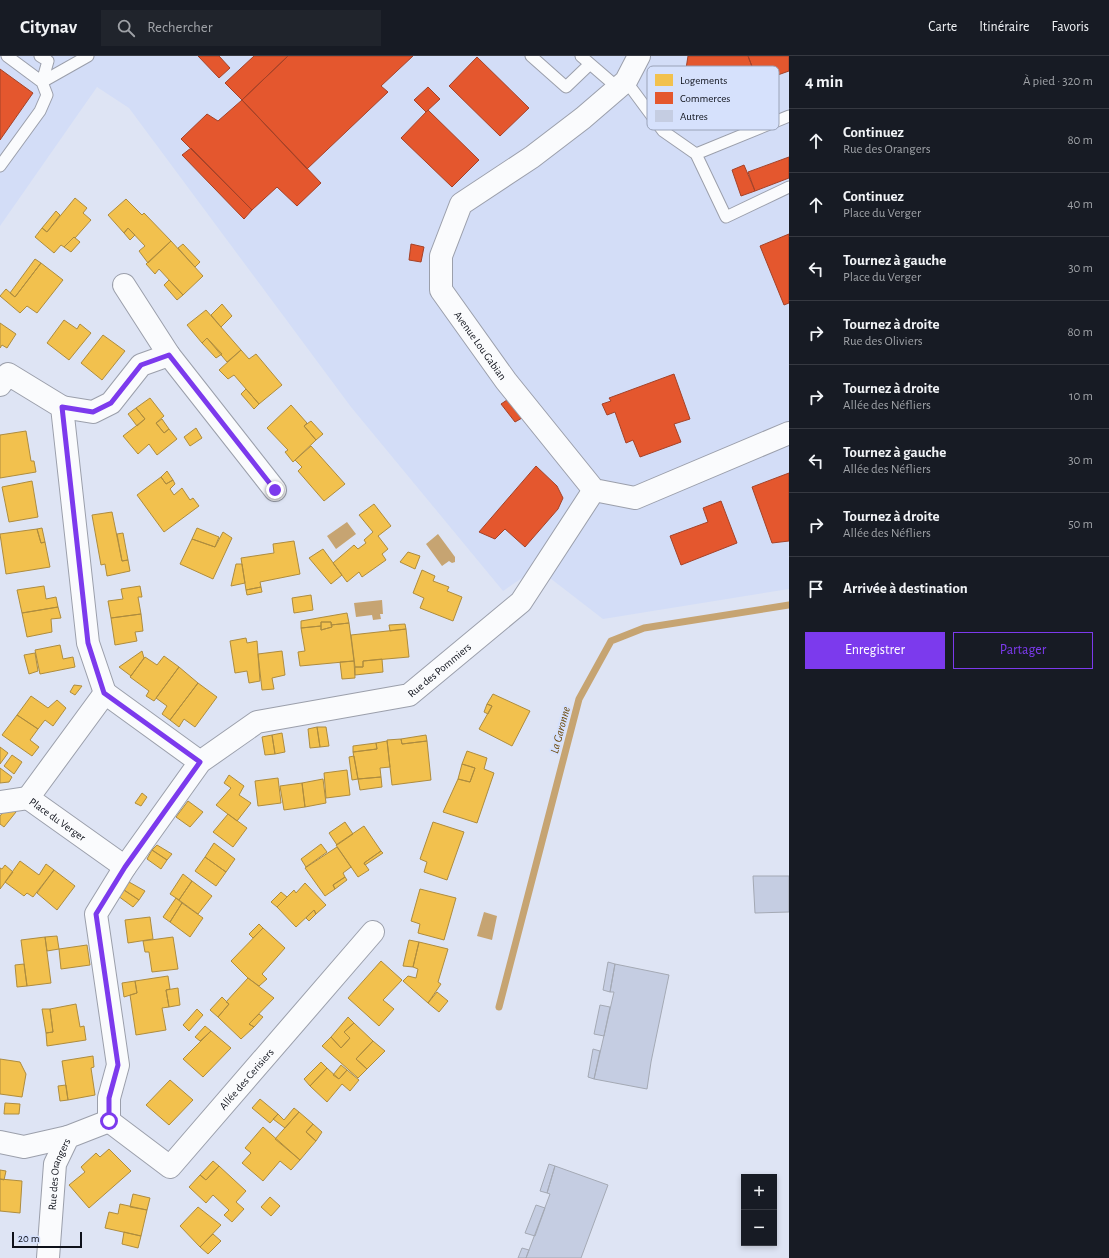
<!DOCTYPE html>
<html lang="fr">
<meta charset="utf-8">
<style>
body{margin:0;font-family:"Alegreya Sans",sans-serif;background:#20242c;color:#f1f3f6}
.controls{position:absolute;right:12px;bottom:12px;display:grid;overflow:hidden;border-radius:0px;box-shadow:0 2px 6px #0003}
.controls button{width:36px;height:36px;display:grid;place-items:center;padding:0;border:0;border-bottom:1px solid #363941;background:#171b24;color:#f1f3f6;font:20px sans-serif}
.scale{position:absolute;left:12px;bottom:10px;width:70px;box-sizing:border-box;padding-left:4px;border:2px solid #0e111a;border-top:0;font-size:11px;line-height:14px;white-space:nowrap;color:#0e111a;-webkit-text-stroke:3px #d6e1fc;paint-order:stroke}
.stop{position:absolute;width:12px;height:12px;margin:-9px;border:3px solid #7c3aed;border-radius:50%;background:#fff}
.stop.end{background:#7c3aed;border-color:#fff;box-shadow:0 1px 4px #0008}
.list{margin:0;padding:0;list-style:none}
h2{display:flex;justify-content:space-between;align-items:center;height:52px;margin:0;padding:0 16px;font-size:17px}
h2 small{font-size:13px;font-weight:400;color:#9ea1a6}
.list li{display:grid;grid-template-columns:26px 1fr auto;gap:12px;align-items:center;box-sizing:border-box;height:64px;padding:0 16px;border-top:1px solid #363941}
.list b{display:block;font-size:15px;white-space:nowrap}
.list p{margin:0;font-size:13px;white-space:nowrap;color:#9ea1a6}
.list em{font-size:13px;font-style:normal;color:#9ea1a6}
.actions{display:flex;gap:8px;padding:12px 16px}
.actions a{flex:1;padding:9px 0;border:1px solid #7c3aed;border-radius:0px;text-align:center;font-size:14px;color:#7c3aed}
.actions .main{background:#7c3aed;color:#fff}
.icon{flex:none;width:22px;height:22px;fill:none;stroke:currentColor;stroke-width:2;stroke-linecap:round;stroke-linejoin:round}
.map{position:relative;flex:none;width:789px;height:1202px;overflow:hidden}
header{display:flex;align-items:center;gap:24px;box-sizing:border-box;height:56px;padding:0 20px;background:#171b24;border-bottom:1px solid #363941}
header strong{font-size:19px}
nav{display:flex;gap:22px;margin-inline-start:auto;font-size:14px}
.search{width:280px;height:36px;background:#20242c;display:flex;align-items:center;gap:10px;box-sizing:border-box;padding:0 14px;border-radius:0px;color:#9ea1a6;font-size:15px}
main{display:flex}
aside{flex:1;background:#171b24}
.map>svg:first-child{display:block}
.built{fill:#d3ddf7}
.water{fill:#c6a472}
.homes{fill:#f2c14e;stroke:#ae8c3e}
.shops{fill:#e4572e;stroke:#a44228}
.lines{fill:none;stroke-linecap:round;stroke-linejoin:round}
.stream{stroke:#c6a472;stroke-width:7}
.building{fill:#c5cde2;stroke:#a4a9b4}
.lane-casing{stroke:#9b9fab;stroke-width:13}
.street-casing{stroke:#9b9fab;stroke-width:24}
.lane{stroke:#fafbfd;stroke-width:11}
.street{stroke:#fafbfd;stroke-width:22}
.route{stroke:#7c3aed;stroke-width:5}
.labels{text-anchor:middle;stroke-width:4;stroke-linejoin:round;paint-order:stroke}
.street-label{font-size:11px;fill:#0e111a;stroke:#d6e1fc}
.water-label{font-size:12px;font-style:italic;fill:#6e4c10;stroke:#d6e1fc}
.key{fill:#d6e1fc;stroke:#9aa3b8;stroke-width:1}
.key-label{font-size:11px;fill:#0e111a}
</style>
<header>
<strong>Citynav</strong>
<div class="search"><svg class="icon" aria-label="search" viewBox="0 0 24 24"><circle cx="10" cy="10" r="6"/><path d="M15 15l6 6"/></svg>Rechercher</div>
<nav><a>Carte</a><a>Itinéraire</a><a>Favoris</a></nav>
</header>
<main>
<div class="map">
<svg width="789" height="1202" viewBox="0 0 789 1202">
<rect width="100%" height="100%" fill="#dee4f4"/>
<path class="built" d="M0,0H789V533L603,563L537,512L503,535L351,351L129,52L97,31L0,170Z"/>
<path class="water" d="M347,466L356,478L336,493L327,480Z
M438,478L455,501V506L452,507L449,505L442,510L426,488Z
M382,544L383,558H380L381,563L373,564L372,559L356,561L354,547Z
M484,856L497,860L492,884L477,880Z"/>
<path class="homes" d="M75,142L87,152L83,157L91,164L75,182L74,181L64,191L61,189L54,197L35,181L42,172L47,176Z
M126,143L142,159L144,157L171,185L148,207L139,195L145,190L128,172L124,177L108,159Z
M56,155L60,159L47,176L42,172Z
M128,172L135,179L130,184L124,177Z
M74,181L80,186L71,196L64,191Z
M171,185L203,220L183,239L159,213L155,218L146,208Z
M183,188L200,206L195,211L178,192Z
M35,203L41,207L15,241L10,237Z
M41,207L63,224L37,257L27,250L20,257L0,240L6,233L15,241Z
M169,224L183,239L177,244L164,229Z
M222,248L232,260L221,271L211,259Z
M206,254L241,294L227,306L207,282L202,287L187,269Z
M64,264L77,273L80,268L91,277L69,304L47,287Z
M0,267L16,278L7,292L2,289L0,292Z
M103,279L125,295L102,324L81,307Z
M207,282L222,298L216,302L202,287Z
M241,294L249,303L256,298L282,329L259,348L234,319L228,323L219,314Z
M246,333L259,348L254,353L241,338Z
M150,342L164,360L156,367L164,377L169,373L177,383L157,399L149,388L138,398L123,380L145,363L136,352Z
M291,349L307,367L304,370L316,384L293,406L285,396L288,394L267,372Z
M136,352L145,363L137,370L128,358Z
M162,363L169,373L164,377L156,367Z
M311,365L323,378L316,384L304,370Z
M196,372L202,382L190,390L184,381Z
M26,375L31,405H34L36,416L0,422V379Z
M311,390L345,428L324,445L298,415L302,411L295,404Z
M167,415L173,424L166,428L161,421Z
M161,421L166,428L173,424L175,428L170,433L174,439L182,432L190,444L193,442L199,450L164,476L137,439Z
M32,425L38,461L9,466L2,431Z
M374,448L391,470L378,480L388,493L382,498L386,504L362,521L359,516L347,526L333,507L354,489L358,493L366,487L364,484L373,476L359,459Z
M112,456L122,505L128,504L130,515L107,520L105,508L101,509L92,459Z
M42,472L45,486L41,487L37,473Z
M197,472L219,481L215,491L192,483Z
M37,473L41,487L45,486L50,511L6,518L0,478Z
M223,476L232,482L213,523L180,508L192,483L215,491Z
M123,477L128,504L122,505L117,478Z
M294,485L300,518L260,526L261,531L246,534L241,502L274,497L273,488Z
M323,493L342,519L331,528L309,502Z
M408,496L420,500L415,513L400,506Z
M236,508H242L245,527L231,530Z
M422,514L435,520L433,525L449,531L447,535L462,541L453,565L420,552L424,542L413,537Z
M44,530L46,543L56,541L58,551L22,557L17,534Z
M140,530L142,541H138L141,558L111,562L108,545L123,543L121,533Z
M261,531L262,536L247,539L246,534Z
M311,539L313,554L294,557L292,542Z
M58,551L61,562L51,563L52,576L27,581L22,557Z
M347,557L349,567L331,569V566H321V570L301,572V565Z
M141,558L143,575L135,576L137,585L115,589L111,562Z
M321,566H331L332,571L321,574Z
M349,567L354,605L300,610L298,596L305,595L301,572L321,570V574L332,571L331,569Z
M405,568L406,573L390,575L389,569Z
M406,573L409,601L363,605V611H355L351,579Z
M246,582L247,587L257,585L260,625L249,627L247,615L235,617L230,585Z
M60,589L63,603L73,601L75,611L40,618L35,594Z
M142,595L144,602L131,620L119,611Z
M282,595L285,619L272,622L274,633L262,634L258,598Z
M35,597L38,615L29,618L24,599Z
M164,600L179,611L154,645L146,640L149,635L130,621L145,601L157,609Z
M382,603L383,616L355,619V611H363V605Z
M354,605L355,622L342,623L340,606Z
M179,611L198,627L170,664L162,658L167,650L156,642Z
M198,627L217,641L195,671L184,663L179,671L170,664Z
M74,629L82,630L75,639L70,636Z
M493,638L530,655L512,690L479,673L492,650L487,648Z
M31,640L48,652L57,644L66,652L53,670L45,664L38,673L17,659Z
M487,648L492,650L488,658L484,656Z
M17,659L38,673L30,684L39,691L32,700L2,679Z
M317,671H326L329,690L320,691Z
M317,671L320,691L310,692L308,673Z
M282,677L285,696L275,698L272,679Z
M272,679L275,698L265,699L262,681Z
M426,679L427,685L402,688L401,683Z
M401,683L402,688L427,685L431,724L392,729L387,684Z
M387,685L390,711L380,712L381,721L358,723L353,696L377,693L376,687Z
M376,687L377,693L353,696V690Z
M0,691L8,697L0,708Z
M467,695L487,702L484,713L494,717L477,767L443,756L458,723L470,726L475,712L462,708Z
M12,699L22,706L14,718L4,710Z
M354,700L358,723L352,724L349,701Z
M462,708L475,712L470,726L458,723Z
M0,712L12,721L9,726L0,727Z
M347,714L350,739L326,742L324,717Z
M229,719L244,730L239,739L251,747L237,765L216,749L231,732L224,727Z
M381,721L382,731L360,734L358,723Z
M278,722L281,747L258,750L255,725Z
M323,723L326,747L305,751L302,727Z
M302,727L305,751L284,754L280,730Z
M142,737L147,741L141,750L135,747Z
M188,745L203,756L190,771L176,761Z
M8,750L16,756L4,771L0,768V760Z
M228,758L247,772L233,791L213,776Z
M345,766L353,778L337,789L329,777Z
M433,766L464,776L447,824L424,816L427,806L420,803Z
M364,770L381,795L364,807L369,814L358,821L336,789Z
M214,787L235,803L226,816L205,801Z
M321,788L327,796L306,811L301,803Z
M157,789L172,798L167,804L152,794Z
M337,791L351,811L343,817L345,821L333,829L335,833L325,840L305,812Z
M152,794L167,804L161,813L147,803Z
M381,795L383,797L365,809L364,807Z
M205,801L226,816L216,830L195,815Z
M20,805L39,819L46,808L54,814L33,841L27,837L24,840L5,826Z
M5,809L13,816L0,833V812L2,813Z
M54,814L75,830L57,854L37,837Z
M183,818L192,825L179,844L170,838Z
M345,821L347,824L335,833L333,829Z
M192,825L212,840L198,858L179,844Z
M129,826L145,835L139,844L124,834Z
M305,827L326,849L316,858L314,854L296,871L277,851L294,834L296,837Z
M420,833L456,842L444,884L418,877L420,868L411,865Z
M124,834L139,844L133,851L118,840Z
M281,836L287,841L277,851L271,846Z
M176,842L182,847L170,866L163,861Z
M182,847L203,862L190,881L170,866Z
M314,854L316,858L309,865L306,862Z
M150,861L153,883L128,887L125,864Z
M259,868L263,872L253,882L249,878Z
M263,872L285,892L262,918L267,923L259,930L248,922L231,905Z
M57,880L59,893L47,895L45,881Z
M45,881L51,927L27,930L21,884Z
M173,881L178,913L152,916L149,896H145L143,885Z
M409,884L419,886L413,911L403,910Z
M419,886L448,893L438,926L441,928L428,947L403,925L408,920L416,922L418,913L413,911Z
M87,889L90,909L61,913L59,893Z
M381,905L402,924L383,944L394,953L379,970L348,942Z
M24,908L27,930L17,931L15,909Z
M168,920L170,933L166,934L169,951L162,952L166,974L136,979L130,939L137,937L135,925Z
M248,922L274,942L249,968L254,971L241,983L218,961L229,948L226,946Z
M135,925L137,937L124,941L122,927Z
M178,932L180,949L169,951L166,934Z
M437,936L448,945L439,956L428,947Z
M222,941L229,948L218,961L210,954Z
M76,948L80,971L84,970L86,984L47,990L46,977L53,976L50,953Z
M42,953H50L53,976L46,977Z
M197,953L203,959L189,975L183,969Z
M259,958L263,961L254,971L249,968Z
M348,961L354,967L344,976L350,982L341,992L331,981Z
M354,967L373,985L356,1003L367,1013L358,1022L322,990L331,981L341,992L350,982L344,976Z
M205,970L211,975L200,985L195,981Z
M211,975L231,992L203,1021L183,1003Z
M373,985L385,995L367,1013L356,1003Z
M93,1000L94,1011L91,1012L95,1039L68,1044L62,1005Z
M0,1003L20,1006L26,1018L22,1041L0,1038Z
M321,1006L327,1012L310,1030L304,1023Z
M341,1009L347,1014L339,1023L333,1019Z
M327,1012L339,1023L347,1014L359,1024L350,1035L342,1028L327,1046L310,1030Z
M170,1024L193,1044L169,1069L146,1049Z
M66,1029L68,1044L60,1045L58,1030Z
M260,1043L278,1058L270,1067L252,1052Z
M5,1047L20,1048L19,1058H4Z
M294,1052L299,1056L285,1072L273,1063L278,1058L284,1064Z
M299,1056L313,1068L306,1076L316,1085L300,1104L275,1083Z
M313,1068L322,1076L316,1085L306,1076Z
M263,1071L300,1104L291,1114L280,1105L263,1125L242,1107L251,1097L245,1092Z
M109,1093L131,1115L89,1152L69,1129L85,1116L81,1111L96,1097L100,1101Z
M213,1105L219,1110L206,1124L200,1119Z
M219,1110L246,1135L236,1146L244,1153L232,1166L224,1159L229,1154L213,1139L206,1147L189,1131L200,1119L206,1124Z
M0,1114L6,1115L4,1124L0,1123Z
M0,1123L22,1125L20,1157L0,1155Z
M133,1138L150,1142L147,1154L130,1151Z
M270,1141L280,1150L271,1160L261,1151Z
M120,1148L147,1154L141,1180L105,1172L109,1156L118,1158Z
M198,1151L221,1169L200,1191L180,1170Z
M124,1176L141,1180L138,1192L122,1188Z
M213,1178L221,1185L208,1198L200,1191Z"/>
<path class="shops" d="M198,0H219L230,12L219,22Z
M254,0H288L242,44L225,27Z
M288,0H413L381,30L388,36L307,113L242,44Z
M688,0H748L758,26L679,56L668,26L685,19Z
M748,0H789V15L758,26Z
M477,1L529,52L500,80L449,30Z
M0,13L33,37L0,84Z
M428,31L440,43L426,56L414,44Z
M242,44L321,127L297,150L277,131L252,154L181,83L207,58L218,65Z
M428,54L479,104L452,131L401,82Z
M191,92L252,154L244,163L182,99Z
M789,101V122L755,135L748,116Z
M744,109L755,135L741,140L732,114Z
M789,178V247L784,249L760,190Z
M411,188L424,191L421,206L409,204Z
M674,318L690,363L674,368L681,386L640,401L633,384L626,387L615,356L607,359L602,348L611,345L609,342Z
M507,344L522,362L515,366L501,348Z
M536,410L557,430L563,442L558,453L525,491L505,473L495,483L479,476Z
M789,417V485L772,487L752,431Z
M721,445L737,487L681,509L670,480L708,466L703,452Z"/>
<g class="lines">
<path class="stream" d="M499,951L579,643L611,585L644,572L789,549"/>
</g>
<path class="building" d="M753,820H789V856L755,857Z
M608,906L615,908L610,936L603,934Z
M615,908L669,919L651,1006L647,1033L594,1023L614,936H610Z
M600,949L610,951L604,980L594,978Z
M593,993L600,995L594,1023L588,1021Z
M549,1108L555,1110L547,1137L540,1135Z
M555,1110L608,1129L581,1202H526L550,1138L547,1137Z
M536,1149L545,1152L535,1180L525,1177Z
M522,1192L529,1194L526,1202H518Z"/>
<g class="lines">
<g class="lane-casing">
<path id="lane" d="M7,0L42,26
M40,0L48,5L42,26
M531,0L566,31L590,8
M581,0L618,32
M626,25L663,75L696,98
M42,26L88,0
M789,60L696,98L726,161L789,131
M0,110L40,55L47,39L42,26"/>
</g>
<g class="street-casing">
<g id="street">
<path id="s1" d="M639,0L626,25L583,62L532,101L461,148L441,200V234L506,325L594,434L635,442L789,377"/>
<path d="M124,229L169,299"/>
<path d="M0,329L8,318L62,351L88,587L105,637"/>
<path d="M62,351L93,356L111,347L141,309L169,299L275,434"/>
<path id="s2" d="M200,706L105,637L28,742L125,811L200,706L257,666L409,639L521,546L594,434"/>
<path d="M0,746L28,742"/>
<path id="s3" d="M109,1065L170,1111L373,876"/>
<path d="M0,1086L24,1091L68,1081"/>
<path id="s4" d="M48,1202L55,1108L68,1081L109,1065V1042L118,1009L96,858L125,811"/>
</g>
</g>
<use href="#lane" class="lane"/>
<use href="#street" class="street"/>
</g>
<g class="lines">
<path class="route" d="M109,1065V1042L118,1009L96,858L125,811L200,706L104,637L88,587L62,351L93,356L111,347L141,309L169,299L275,434"/>
</g>
<g class="labels">
<g class="street-label">
<text dy="4" stroke="none"><textPath href="#s1" startOffset="392">Avenue Lou Gabian</textPath></text>
<text dy="4" stroke="none"><textPath href="#s2" startOffset="759">Rue des Pommiers</textPath></text>
<text dy="4" stroke="none"><textPath href="#s2" startOffset="284">Place du Verger</textPath></text>
<text dy="4" stroke="none"><textPath href="#s3" startOffset="193">Allée des Cerisiers</textPath></text>
<text dy="4" stroke="none"><textPath href="#s4" startOffset="85">Rue des Orangers</textPath></text>
</g>
<g class="water-label">
<text transform="translate(560 674) rotate(-75)" y="4">La Garonne</text>
</g>
</g>
<rect x="647" y="10" width="132" height="64" rx="6" class="key"/>
<rect x="655" y="18" width="18" height="12" fill="#f2c14e"/>
<rect x="655" y="36" width="18" height="12" fill="#e4572e"/>
<rect x="655" y="54" width="18" height="12" fill="#c5cde2"/>
<g class="key-label">
<text x="680" y="28">Logements</text>
<text x="680" y="46">Commerces</text>
<text x="680" y="64">Autres</text>
</g>
</svg>
<div class="controls">
<button>+</button>
<button>−</button>
</div>
<div class="scale">20 m</div>
<div class="stop" style="left:109px;top:1065px"></div>
<div class="stop end" style="left:275px;top:434px"></div>
</div>
<aside>
<h2>4 min<small>À pied · 320 m</small></h2>
<ul class="list">
<li><svg class="icon" aria-label="ahead" viewBox="0 0 24 24"><path d="M12 20V5M6 11l6-6 6 6"/></svg><div><b>Continuez</b><p>Rue des Orangers</p></div><em>80 m</em></li>
<li><svg class="icon" aria-label="ahead" viewBox="0 0 24 24"><path d="M12 20V5M6 11l6-6 6 6"/></svg><div><b>Continuez</b><p>Place du Verger</p></div><em>40 m</em></li>
<li><svg class="icon" aria-label="left" viewBox="0 0 24 24"><path d="M17 20v-9H6M10 6l-5 5 5 5"/></svg><div><b>Tournez à gauche</b><p>Place du Verger</p></div><em>30 m</em></li>
<li><svg class="icon" aria-label="right" viewBox="0 0 24 24"><path d="M7 20v-9h11M14 6l5 5-5 5"/></svg><div><b>Tournez à droite</b><p>Rue des Oliviers</p></div><em>80 m</em></li>
<li><svg class="icon" aria-label="right" viewBox="0 0 24 24"><path d="M7 20v-9h11M14 6l5 5-5 5"/></svg><div><b>Tournez à droite</b><p>Allée des Néfliers</p></div><em>10 m</em></li>
<li><svg class="icon" aria-label="left" viewBox="0 0 24 24"><path d="M17 20v-9H6M10 6l-5 5 5 5"/></svg><div><b>Tournez à gauche</b><p>Allée des Néfliers</p></div><em>30 m</em></li>
<li><svg class="icon" aria-label="right" viewBox="0 0 24 24"><path d="M7 20v-9h11M14 6l5 5-5 5"/></svg><div><b>Tournez à droite</b><p>Allée des Néfliers</p></div><em>50 m</em></li>
<li><svg class="icon" aria-label="arrive" viewBox="0 0 24 24"><path d="M6 21V4h12l-3 4 3 4H6"/></svg><div><b>Arrivée à destination</b></div></li>
</ul>
<div class="actions"><a class="main">Enregistrer</a><a>Partager</a></div>
</aside>
</main>
